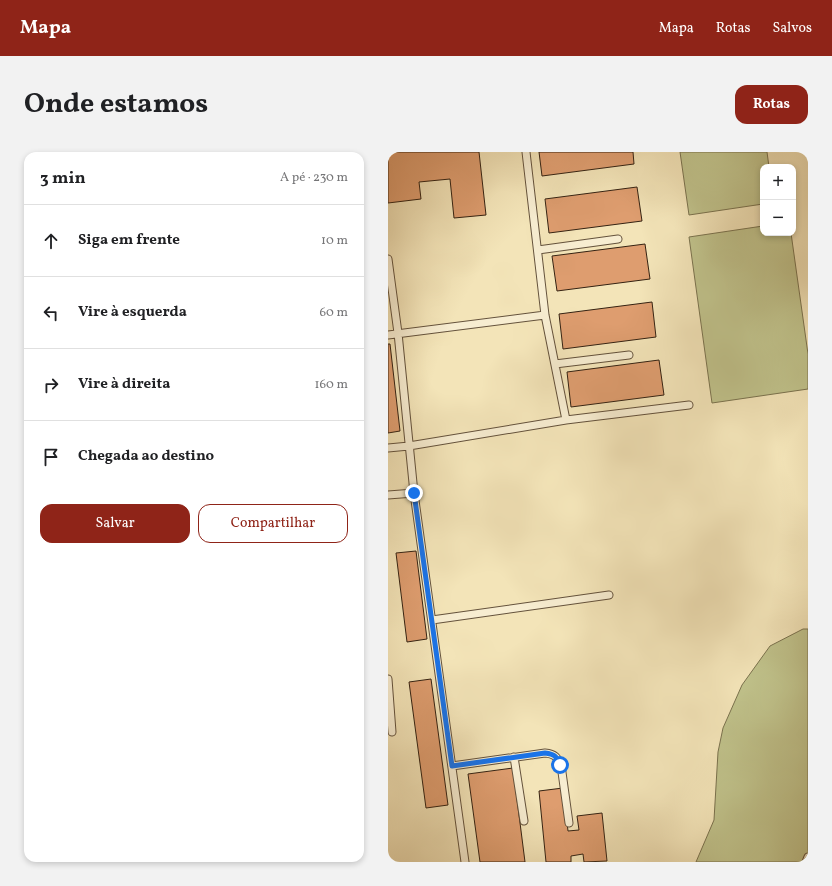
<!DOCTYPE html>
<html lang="pt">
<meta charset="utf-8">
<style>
body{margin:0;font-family:Vollkorn,serif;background:#f2f2f2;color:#202124}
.controls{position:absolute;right:12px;top:12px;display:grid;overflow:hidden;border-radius:8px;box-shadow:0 2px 6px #0003}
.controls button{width:36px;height:36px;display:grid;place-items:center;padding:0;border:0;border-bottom:1px solid #e0e0e0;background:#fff;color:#202124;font:20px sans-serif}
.stop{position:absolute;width:12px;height:12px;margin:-9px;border:3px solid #1a73e8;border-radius:50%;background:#fff}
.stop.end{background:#1a73e8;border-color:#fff;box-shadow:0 1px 4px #0008}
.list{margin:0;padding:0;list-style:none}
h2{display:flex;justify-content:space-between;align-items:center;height:52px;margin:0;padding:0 16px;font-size:17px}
h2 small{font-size:13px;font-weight:400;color:#757577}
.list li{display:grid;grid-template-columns:26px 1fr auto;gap:12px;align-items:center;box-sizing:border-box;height:72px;padding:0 16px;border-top:1px solid #e0e0e0}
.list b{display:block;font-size:15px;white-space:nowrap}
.list em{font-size:13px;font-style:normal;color:#757577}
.actions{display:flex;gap:8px;padding:12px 16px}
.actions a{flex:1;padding:9px 0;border:1px solid #8f2418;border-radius:12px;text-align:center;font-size:14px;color:#8f2418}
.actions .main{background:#8f2418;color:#fff}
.icon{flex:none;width:22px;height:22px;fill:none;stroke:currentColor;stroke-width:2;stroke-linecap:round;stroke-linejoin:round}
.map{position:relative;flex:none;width:420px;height:710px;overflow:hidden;border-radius:12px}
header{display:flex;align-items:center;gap:24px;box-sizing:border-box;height:56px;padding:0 20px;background:#8f2418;color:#fff}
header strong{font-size:19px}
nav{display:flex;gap:22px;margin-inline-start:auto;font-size:14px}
.intro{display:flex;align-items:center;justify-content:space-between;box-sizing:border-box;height:96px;padding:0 24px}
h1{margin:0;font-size:28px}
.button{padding:10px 18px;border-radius:12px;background:#8f2418;color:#fff;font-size:14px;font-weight:700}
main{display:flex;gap:24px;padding:0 24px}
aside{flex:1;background:#fff;border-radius:12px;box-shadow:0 2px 6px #0003}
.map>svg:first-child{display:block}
.green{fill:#c0c28b;stroke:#7a724e}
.building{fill:#de9d6f;stroke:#342212}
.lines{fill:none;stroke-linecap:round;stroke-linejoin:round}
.service-casing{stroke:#64523c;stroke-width:9}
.service{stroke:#f7edd1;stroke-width:7}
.route{stroke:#1a73e8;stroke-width:5}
</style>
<header>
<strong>Mapa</strong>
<nav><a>Mapa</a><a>Rotas</a><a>Salvos</a></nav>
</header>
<div class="intro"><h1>Onde estamos</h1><a class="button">Rotas</a></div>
<main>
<aside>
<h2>3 min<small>A pé · 230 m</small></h2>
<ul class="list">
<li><svg class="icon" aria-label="ahead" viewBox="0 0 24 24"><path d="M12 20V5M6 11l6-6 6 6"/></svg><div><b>Siga em frente</b></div><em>10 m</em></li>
<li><svg class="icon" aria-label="left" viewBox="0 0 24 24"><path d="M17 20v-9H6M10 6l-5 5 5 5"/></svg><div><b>Vire à esquerda</b></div><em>60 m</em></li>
<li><svg class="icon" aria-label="right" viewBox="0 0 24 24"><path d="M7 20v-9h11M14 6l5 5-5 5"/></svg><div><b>Vire à direita</b></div><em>160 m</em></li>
<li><svg class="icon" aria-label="arrive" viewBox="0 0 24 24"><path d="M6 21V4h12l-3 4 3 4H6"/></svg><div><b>Chegada ao destino</b></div></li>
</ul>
<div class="actions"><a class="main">Salvar</a><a>Compartilhar</a></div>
</aside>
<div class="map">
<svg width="420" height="710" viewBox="0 0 420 710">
<rect width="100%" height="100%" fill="#f3e4b8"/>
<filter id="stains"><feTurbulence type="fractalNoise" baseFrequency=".005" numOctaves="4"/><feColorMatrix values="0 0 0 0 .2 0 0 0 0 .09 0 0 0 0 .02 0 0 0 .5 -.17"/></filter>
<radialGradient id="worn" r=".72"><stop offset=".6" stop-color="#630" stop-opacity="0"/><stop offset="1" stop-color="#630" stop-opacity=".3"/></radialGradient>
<path class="green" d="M292,0H379L381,15H375V52L301,63Z
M375,74V81H403L420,202V237L324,251L301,85Z
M415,477H420V710H308L326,668L330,600L335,576L354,533L382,494Z"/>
<path class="building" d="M0,0H91L98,63L66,66L62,27L31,30L33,47L0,51Z
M151,0H245L246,12L154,24Z
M249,35L254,69L161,81L157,47Z
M257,92L262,127L169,139L164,104Z
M264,150L268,185L175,197L171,162Z
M0,192H2L12,279L0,281Z
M271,208L276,243L183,255L179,220Z
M28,399L39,487L19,490L8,401Z
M43,527L60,653L38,656L21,530Z
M125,616L137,710H92L80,622Z
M175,636L180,679L191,678L189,664L214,661L219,709L196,710L195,702L183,704V710H158L151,639Z"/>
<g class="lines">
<g class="service-casing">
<path id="service" d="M138,0L157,163L178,268
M150,98L230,87
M0,107L10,181L26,341L77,710
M0,183L157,163
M167,212L241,203
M0,296L21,294L178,268L301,253
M0,343L26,341
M44,468L221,443
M0,527L4,580
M126,605L136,669
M64,614L157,601C167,602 169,605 173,613L181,671
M418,710L420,705"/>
</g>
<use href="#service" class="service"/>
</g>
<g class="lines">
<path class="route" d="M26,341L64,614L157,601C167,602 169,605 172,613"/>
</g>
<rect width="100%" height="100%" filter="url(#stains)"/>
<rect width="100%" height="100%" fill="url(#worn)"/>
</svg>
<div class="controls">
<button>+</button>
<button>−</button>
</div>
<div class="stop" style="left:172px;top:613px"></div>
<div class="stop end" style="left:26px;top:341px"></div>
</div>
</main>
